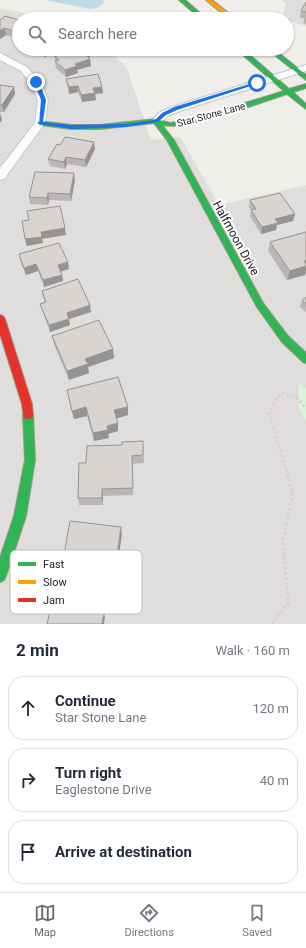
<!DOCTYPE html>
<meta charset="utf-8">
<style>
body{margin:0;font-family:Roboto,sans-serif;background:#f2f2f3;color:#1f2937}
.stop{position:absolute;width:12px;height:12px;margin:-9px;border:3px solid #1a73e8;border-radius:50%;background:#fff}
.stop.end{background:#1a73e8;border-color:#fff;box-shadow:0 1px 4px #0008}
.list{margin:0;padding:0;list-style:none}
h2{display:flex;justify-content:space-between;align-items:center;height:52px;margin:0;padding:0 16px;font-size:17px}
h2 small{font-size:13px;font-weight:400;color:#747a83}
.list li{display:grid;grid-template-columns:26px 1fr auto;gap:12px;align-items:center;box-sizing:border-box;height:64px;margin:0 8px 8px;padding:0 8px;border:1px solid #e0e1e3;border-radius:16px}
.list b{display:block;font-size:15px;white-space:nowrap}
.list p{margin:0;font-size:13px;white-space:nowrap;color:#747a83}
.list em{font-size:13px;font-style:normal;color:#747a83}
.icon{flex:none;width:22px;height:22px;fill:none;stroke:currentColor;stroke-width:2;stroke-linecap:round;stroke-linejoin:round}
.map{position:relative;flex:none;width:306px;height:624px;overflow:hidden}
.search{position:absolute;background:#fff;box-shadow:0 1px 3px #0004;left:12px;right:12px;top:12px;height:44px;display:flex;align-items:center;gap:10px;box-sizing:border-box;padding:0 14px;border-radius:22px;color:#747a83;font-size:15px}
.sheet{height:268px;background:#fff}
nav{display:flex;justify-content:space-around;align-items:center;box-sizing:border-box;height:56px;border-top:1px solid #e0e1e3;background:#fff;font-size:11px;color:#747a83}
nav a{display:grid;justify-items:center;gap:2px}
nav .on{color:#6a6968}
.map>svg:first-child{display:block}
.residential{fill:#dfdedc}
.park{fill:#daf5da}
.water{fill:#bfdbe3}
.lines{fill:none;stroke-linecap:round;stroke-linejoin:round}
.street-casing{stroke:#c9c8c7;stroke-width:2}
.fast-casing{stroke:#999a82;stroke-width:2}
.slow-casing{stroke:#999a82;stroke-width:2}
.jam-casing{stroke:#999a82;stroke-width:2}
.path{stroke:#dccecd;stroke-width:3;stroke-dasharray:2.5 2.5;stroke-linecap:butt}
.street{fill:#fdfcfc;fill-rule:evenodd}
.fast{fill:#30b455;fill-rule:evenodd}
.slow{fill:#ff9f0a;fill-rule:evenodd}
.jam{fill:#e5322d;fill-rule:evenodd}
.wall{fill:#b9b6b5}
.shaded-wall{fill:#969493}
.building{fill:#d7d4d2;stroke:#969493}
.route{fill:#1a73e8}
.labels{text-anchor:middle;stroke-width:4;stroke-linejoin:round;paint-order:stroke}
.far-street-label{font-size:10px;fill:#222;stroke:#fff}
.street-label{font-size:12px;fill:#222;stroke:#fff}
.key{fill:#fff;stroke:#bdbdbd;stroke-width:1}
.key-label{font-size:11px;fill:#222}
</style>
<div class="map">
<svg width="306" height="624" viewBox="0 0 306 624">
<rect width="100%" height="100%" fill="#f0eeeb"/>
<path class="residential" d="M282,0H306V26L287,21V19H282L286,4Z
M0,8L55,19H19V49H108L127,68L151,140L180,137L219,205L306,185V624H0Z"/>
<path class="park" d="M299,383L306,388V420L299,409Z"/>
<path class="water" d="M45,0H103L104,3L97,8L90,9Z"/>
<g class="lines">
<g class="street-casing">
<path id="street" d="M0,53L27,67L41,83L48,100L45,123L4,179L0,180V168L35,123L38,100L31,84L21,71L0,60Z
M306,65V71L180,111L168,116L160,123L156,124L151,121L160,112L172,107Z"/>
</g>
<g class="fast-casing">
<path id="fast" d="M179,0H185L207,19H201Z
M236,49H243L289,89L306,84V88L293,92L306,104V109L287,94C262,102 185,131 162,125L174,140L263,303L288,336L306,353V363L303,362L282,342L257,307L167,140L154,123L100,129H71L40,125L37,123L40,121L71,125H100L156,119L170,123L196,118L284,91Z
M267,49H274L306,75V80Z
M28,411L32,412L33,415L35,460L26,516L6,576L4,580L0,582V558L14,516L25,460L23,415L24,412Z"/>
</g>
<g class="slow-casing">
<path id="slow" d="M206,0H212L236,19H229Z"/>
</g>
<g class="jam-casing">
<path id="jam" d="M0,315L3,316L5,319L32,404L33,415L32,418L28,419L24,418L22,404L0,334Z"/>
</g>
<path class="path" d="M272,624L288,604L283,540L293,492L269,414L277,398L283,393L300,400L306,409"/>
<use href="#street" class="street"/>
<use href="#fast" class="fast"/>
<use href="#slow" class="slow"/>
<use href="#jam" class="jam"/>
</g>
<path class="wall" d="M306,2V24L303,23L304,18H300L301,11Z
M0,20H19V38L18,39L6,35L0,39Z
M28,49H55V52L45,57Z
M54,55L90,57H88L91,66L77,70L78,73L66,77L56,68Z
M66,79L102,87L103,93L95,94L96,100L82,102L78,92L69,94L67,85Z
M0,85L14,87L15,94L4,112H0Z
M95,149L86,167L67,164L65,169L50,166L48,159Z
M75,180L71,201L49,200L48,205L30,204L29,197Z
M250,200L295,214L293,221L277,225L276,230L261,234L250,216L251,210L249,207Z
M306,232V270L305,275L287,280L268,251L270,242Z
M19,254L69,269L60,272L62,275L63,281L44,287L38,271L26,275L20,261Z
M42,291L91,312L69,319L70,325L50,332L42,310L40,304L45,302L43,297Z
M306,297V312L300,307L302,300Z
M52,336L113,349L114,358L88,367L89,373L69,380L54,344Z
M67,390L128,407V415L116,418L118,431L108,434L109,438L94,441L87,416L74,419Z
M143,441L144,463L133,464V495L103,496V505H79L78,498L86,463L122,445Z
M122,534L115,582L91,579L89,592L61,588L59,582Z"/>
<path class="shaded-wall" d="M4,28L6,35L0,39V31Z
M19,30V38L18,39L17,32Z
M47,49H55V52L45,57L44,51Z
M89,50L90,57L83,59V52Z
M90,59L91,66L77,70L78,73L66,77L65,70L75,64Z
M78,86V92L69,94V87Z
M14,87L15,94L4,112L2,105Z
M102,87L103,93L95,94L96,100L82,102L81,95L93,88Z
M0,113L2,120L0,123Z
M94,142L95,149L86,167L85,160Z
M66,157L67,164L65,169L64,162Z
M74,173L75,180L71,201L70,194Z
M48,193L49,200L48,205L47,198Z
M295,214L293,221L277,225L276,230L261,234L262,227L275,219Z
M65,228L66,235L42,239L43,243L27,246L25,239L41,232Z
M304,261H306V270L305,275L287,280L290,271Z
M68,262L69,269L59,272L58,265Z
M36,264L38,271L26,275L24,268Z
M62,275L63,281L44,287L43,280Z
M90,305L91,312L69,319L70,325L50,332L49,325L67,313Z
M113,349L114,358L88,367L89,373L69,380L67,371L85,359Z
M86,407L87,416L74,419L72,411Z
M128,407V415L115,419L114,410Z
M118,423V431L108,434L109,438L94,441L93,433L107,426Z
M102,489L103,496V505L102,498Z
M121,527L122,534L115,582L114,576Z
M90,573L91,579L89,592L88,586Z
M104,612L105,617L104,624H102Z"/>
<path class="building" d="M306,2V12L301,11Z
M5,16L19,20V21L16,23L19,24V30L17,32L4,28L0,31V20Z
M40,49H47L44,51Z
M74,49H88L89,50L83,52L90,59L75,64L77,66L65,70L55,61L59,60L54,55Z
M98,74L102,87L93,88L95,93L81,95L78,86L69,87L66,79Z
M0,85L14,87L2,105H0Z
M65,137L94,142L85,160L66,157L64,162L48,159L57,144L60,145Z
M35,172L74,173L70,194L48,193L47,198L29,197Z
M280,193L295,214L275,219L278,223L262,227L251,210L256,209L250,200Z
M60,206L65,228L41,232L42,237L25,239L22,221L29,220L27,211Z
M306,232V261H304L306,264V266L290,271L270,242Z
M59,243L68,262L58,265L62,275L43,280L36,264L24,268L19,254Z
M78,279L90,305L67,313L69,319L49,325L40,304L46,302L42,291Z
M306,297V304L302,300Z
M99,320L113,349L85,359L88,364L67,371L52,336Z
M118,377L128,407L114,410L118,423L107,426L108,430L93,433L86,407L72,411L67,390Z
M143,441V455L132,456L133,488L102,489V498H78L79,463H86L87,446L122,445V442Z
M70,521L121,527L114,576L90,573L88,586L59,582Z
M51,606L104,612L102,624H47Z"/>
<path class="route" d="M36,81L39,82L46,100L43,122L72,125L126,124L155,120L162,113L174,107L256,82L260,83L177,110L166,115L158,122L126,127L72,129L39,124L41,100L34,82Z"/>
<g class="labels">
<g class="far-street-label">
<text transform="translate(211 114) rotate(-15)" y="4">Star Stone Lane</text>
</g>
<g class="street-label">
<text transform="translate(236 238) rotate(61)" y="4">Halfmoon Drive</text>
</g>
</g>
<rect x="10" y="550" width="132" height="64" rx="6" class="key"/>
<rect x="18" y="562" width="18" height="4" fill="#30b455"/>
<rect x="18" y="580" width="18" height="4" fill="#ff9f0a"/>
<rect x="18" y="598" width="18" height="4" fill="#e5322d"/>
<g class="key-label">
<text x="43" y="568">Fast</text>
<text x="43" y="586">Slow</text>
<text x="43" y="604">Jam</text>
</g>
</svg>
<div class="stop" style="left:257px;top:83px"></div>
<div class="stop end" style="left:36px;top:82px"></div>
<div class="search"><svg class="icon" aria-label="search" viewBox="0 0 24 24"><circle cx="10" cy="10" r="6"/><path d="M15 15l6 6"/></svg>Search here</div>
</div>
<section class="sheet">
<h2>2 min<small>Walk · 160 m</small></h2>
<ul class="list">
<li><svg class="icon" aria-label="ahead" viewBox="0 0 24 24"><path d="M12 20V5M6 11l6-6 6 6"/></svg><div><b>Continue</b><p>Star Stone Lane</p></div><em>120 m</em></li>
<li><svg class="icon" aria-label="right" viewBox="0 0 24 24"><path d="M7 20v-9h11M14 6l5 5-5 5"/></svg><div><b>Turn right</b><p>Eaglestone Drive</p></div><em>40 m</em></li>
<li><svg class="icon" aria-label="arrive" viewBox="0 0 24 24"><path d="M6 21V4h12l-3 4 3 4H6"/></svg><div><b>Arrive at destination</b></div></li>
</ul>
</section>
<nav>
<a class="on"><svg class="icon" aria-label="map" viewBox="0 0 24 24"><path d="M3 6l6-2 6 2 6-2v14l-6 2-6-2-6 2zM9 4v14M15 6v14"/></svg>Map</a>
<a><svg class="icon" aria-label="directions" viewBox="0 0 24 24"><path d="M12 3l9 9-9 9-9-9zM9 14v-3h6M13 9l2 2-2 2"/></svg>Directions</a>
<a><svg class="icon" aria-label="saved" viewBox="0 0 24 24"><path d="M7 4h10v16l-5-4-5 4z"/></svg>Saved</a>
</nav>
